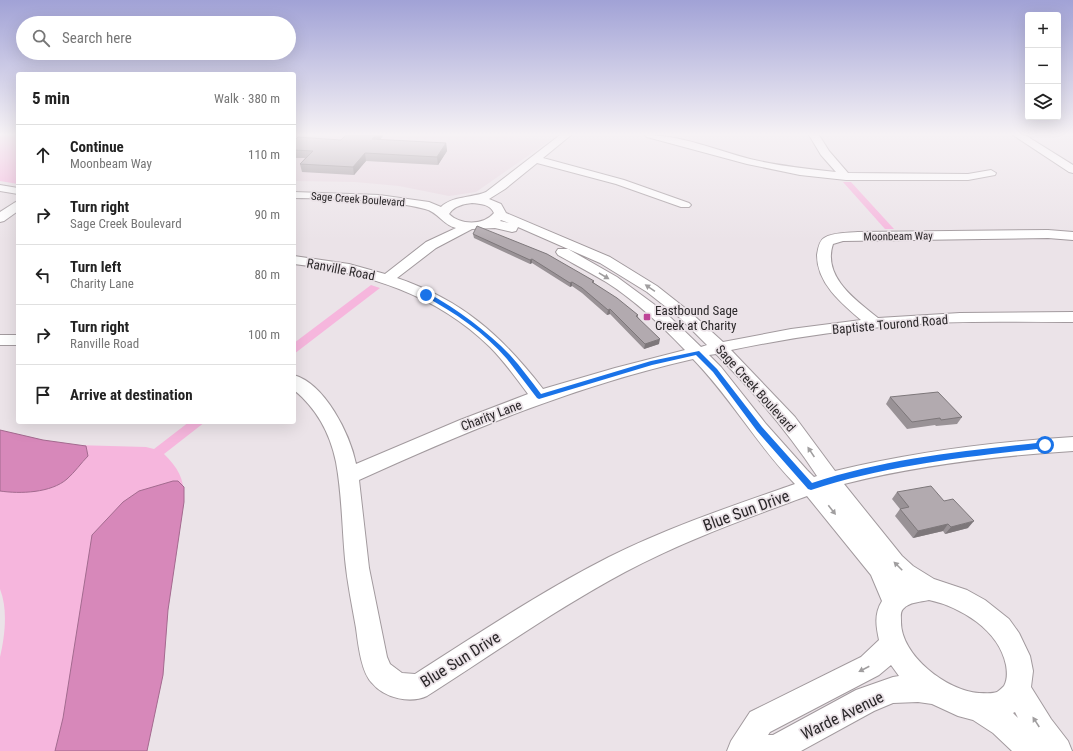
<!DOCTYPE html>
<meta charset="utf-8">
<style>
body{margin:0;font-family:"Roboto Condensed",sans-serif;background:#f2f2f2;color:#222}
.controls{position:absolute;right:12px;top:12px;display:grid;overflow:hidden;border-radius:4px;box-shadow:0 4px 16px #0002}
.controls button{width:36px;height:36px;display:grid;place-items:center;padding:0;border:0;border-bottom:1px solid #e0e0e0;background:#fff;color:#222;font:20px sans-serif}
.stop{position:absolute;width:12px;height:12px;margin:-9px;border:3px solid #1a73e8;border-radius:50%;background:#fff}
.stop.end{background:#1a73e8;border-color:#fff;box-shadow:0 1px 4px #0008}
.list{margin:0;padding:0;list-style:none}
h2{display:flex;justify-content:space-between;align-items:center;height:52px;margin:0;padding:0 16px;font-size:17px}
h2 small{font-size:13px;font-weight:400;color:#767676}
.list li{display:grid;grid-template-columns:26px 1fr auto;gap:12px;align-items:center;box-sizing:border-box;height:60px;padding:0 16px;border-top:1px solid #e0e0e0}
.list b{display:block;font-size:15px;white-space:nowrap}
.list p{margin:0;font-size:13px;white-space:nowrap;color:#767676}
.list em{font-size:13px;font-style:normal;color:#767676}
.icon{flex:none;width:22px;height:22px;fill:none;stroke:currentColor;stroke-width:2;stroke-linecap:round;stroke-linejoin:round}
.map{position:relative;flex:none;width:1073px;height:751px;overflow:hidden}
.search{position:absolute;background:#fff;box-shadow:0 4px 16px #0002;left:16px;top:16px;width:280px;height:44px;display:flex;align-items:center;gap:10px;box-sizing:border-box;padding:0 14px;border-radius:22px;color:#767676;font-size:15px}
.panel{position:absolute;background:#fff;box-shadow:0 4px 16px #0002;left:16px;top:72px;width:280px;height:352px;border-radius:4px}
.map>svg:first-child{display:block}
.built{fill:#e6d6df}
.green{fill:#f6b6dd}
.water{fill:#d788ba;stroke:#a36b8f}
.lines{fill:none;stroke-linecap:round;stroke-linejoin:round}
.minor-casing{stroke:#a29a9e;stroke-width:2}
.minor{fill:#fff;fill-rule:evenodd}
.wall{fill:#999296}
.shaded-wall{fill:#7d777a}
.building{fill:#b2aaaf;stroke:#7d777a}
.oneway{fill:#a09e9f}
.route{fill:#1a73e8}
.poi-dot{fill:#be4598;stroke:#ebe3e8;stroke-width:1.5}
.labels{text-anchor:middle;stroke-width:3.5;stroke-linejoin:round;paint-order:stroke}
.far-street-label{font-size:11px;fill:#2b282a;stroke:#ebe3e8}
.street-label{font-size:13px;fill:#2b282a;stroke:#ebe3e8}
.poi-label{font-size:13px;fill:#2b282a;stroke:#ebe3e8;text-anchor:start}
.near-street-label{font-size:16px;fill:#2b282a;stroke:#ebe3e8}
</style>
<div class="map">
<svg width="1073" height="751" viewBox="0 0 1073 751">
<rect width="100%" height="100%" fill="#ebe3e8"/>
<path class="built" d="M294,135H446L552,139L476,192L449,196L399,186L355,182L294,181Z"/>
<path class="green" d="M0,135H18V184L0,181Z
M843,182H851L894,229H885Z
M371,285L380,288L294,354V343Z
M189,422H205L164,454C179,469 185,480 184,502L168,610L163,675L147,751H0V657C5,636 8,609 0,589V430L43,440L75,445L146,447L154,449Z"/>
<path class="water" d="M0,430L43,440L86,446L88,456C81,463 75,472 67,479C51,493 20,494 0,491Z
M173,481H178L184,487V502L168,610L163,675L147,751H55L63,718L92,535L123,502L139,491Z"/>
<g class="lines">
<g class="minor-casing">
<path id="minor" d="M560,135H571L543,158L624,180L689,203L691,205L689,207H681L616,184L537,163L505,189L489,199L501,204L506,213L610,257L657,286L690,312L723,342L791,329L861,320C841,303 817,283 817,255C818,249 819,241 824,238C833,232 848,233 858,232L1048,230L1073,232V240L1048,238L843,241L833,244C822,277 856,300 878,318L960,313L1073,312V322C1012,322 951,320 891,326C837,331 784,339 731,350L795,417L835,471C913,452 992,442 1073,437V451C996,456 919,465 844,484L902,556L913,566L934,579L967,590L985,600L1009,619L1019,633L1030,656L1033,671L1031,687L1051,719L1068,741L1072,751H1012L993,733L973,720L958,716L932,704L918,702L893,703L874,711L801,751H727L731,741L750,712L861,657L879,640C876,626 874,614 882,601L871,575L807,496C745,519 683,541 625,572C556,609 493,654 427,696C410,704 384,698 372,683C361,672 358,643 356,628C352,605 347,582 345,559C342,527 342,494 336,462C330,433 317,409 294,390V375C325,384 350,434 356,464L460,420L528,394C516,378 504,361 490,347C436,294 367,273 294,264V256L349,264L385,274L426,242L456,228C443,225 438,212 425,209C383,198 337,199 294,198V192L379,195L429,202L441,207C452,196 472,198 486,192ZM472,203C481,204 490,204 494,213C483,226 460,225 449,214C454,206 463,204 472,203ZM501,220L509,223L500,221ZM518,227L600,263L647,292L680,318L707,345L701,347L671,318L655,305L617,277L568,249H558L556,252L558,255C574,264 591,273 606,282C636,301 661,325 685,350L615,368L543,389C502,336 462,300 397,278L436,248L472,229L495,228L512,232L516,231ZM716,354C753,391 788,432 817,476L814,477L807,470L766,424L721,367L709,355ZM693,359C731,398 757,445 795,484C732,506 669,527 609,557C542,591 479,633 415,674L402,673L390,664L387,657L369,568L359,480C469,430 575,386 693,359ZM929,600C961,607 999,630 1006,665C1007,671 1008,679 1004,686C1002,688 1000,690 997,692C992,694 985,693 979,693C947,691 900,655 901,621C901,617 900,612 903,609C909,602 920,602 929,600ZM891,665L899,676L893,677L856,690L773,735H768L770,732L879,675ZM1015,712L1018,718L1013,713Z
M645,135C681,135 716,150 750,159C779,166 807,169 836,172L821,155L809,135H819L829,151L848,173L968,174L991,170L996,173L995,175L968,180H846L800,175L747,164L647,137Z
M1013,135H1025L1073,165V173L1069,172Z
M0,185L18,188V194L0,191Z
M18,201V211L4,221L0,222V212L14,203Z
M0,335H18V345H0Z"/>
</g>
<use href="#minor" class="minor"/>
</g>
<path class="wall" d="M346,135H383V136L380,140L446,143L447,151L438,165L366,161L354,175L302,172L300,164L305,158H294V141L341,140Z
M473,234L594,281V283L638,315V317L659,344L644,349L610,314L607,315L582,293L572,286L570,287L532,263L530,264L474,238Z
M890,397L962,417L957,424L936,426L935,425L907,429L886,404Z
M897,492L968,528L945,534L943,531L913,538L895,516L900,509L892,499Z"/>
<path class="shaded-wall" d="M376,135H383V136L373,147L372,139Z
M446,143L447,151L438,165L437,157Z
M365,153L366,161L354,175L353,167Z
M532,259V263L530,264V260Z
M572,282V286L570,287V283Z
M610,309V314L607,315L608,310Z
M660,339L659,344L644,349L645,344Z
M974,521L968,528L945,534L951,527Z
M948,524L943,531L913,538L918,531Z"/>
<path class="building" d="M346,135H376L372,139L446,143L437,157L365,153L353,167L300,164L313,151L294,150V141L298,137L341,140Z
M477,226L547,254L594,281L592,282L617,298L638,315L636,316L660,339L645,344L610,309L608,310L582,288L572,282L570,283L532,259L530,260L473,234Z
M938,392L962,417L941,420L940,418L912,422L890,397Z
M931,486L944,501L953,499L974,521L951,527L948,524L918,531L900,509L909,507L897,492Z"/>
<defs><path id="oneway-solid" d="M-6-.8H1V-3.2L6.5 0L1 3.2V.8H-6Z"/></defs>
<g class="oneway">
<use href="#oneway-solid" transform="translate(604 276) rotate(31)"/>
<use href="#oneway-solid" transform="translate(650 288) rotate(-146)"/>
<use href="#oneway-solid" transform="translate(811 452) rotate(-124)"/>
<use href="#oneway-solid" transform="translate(832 510) rotate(52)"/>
<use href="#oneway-solid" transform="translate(898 566) rotate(-135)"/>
<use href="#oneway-solid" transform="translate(864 669) rotate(153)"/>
<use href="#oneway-solid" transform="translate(1036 722) rotate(-123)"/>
</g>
<linearGradient id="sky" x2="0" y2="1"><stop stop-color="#a1a2d6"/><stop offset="0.56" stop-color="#f6f2f5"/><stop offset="1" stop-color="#f6f2f5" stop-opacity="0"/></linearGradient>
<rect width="1073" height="240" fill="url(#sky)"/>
<path class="route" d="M424,293H428C458,310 486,330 510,355C521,367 531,381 541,394L651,361L699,351L717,369L762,427L812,483C887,458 967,451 1045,442L1049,445L1045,448C966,457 887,465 811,490L808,489L757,431L713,372L696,355L652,365L539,399L537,398C527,385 517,372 507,359C485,333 454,312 424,296Z"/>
<rect class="poi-dot" x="643" y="313" width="8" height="8" rx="2"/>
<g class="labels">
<g class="far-street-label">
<text transform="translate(358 199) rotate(4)" y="4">Sage Creek Boulevard</text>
<text transform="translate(898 236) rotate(-1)" y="4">Moonbeam Way</text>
</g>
<g class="street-label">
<text transform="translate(341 269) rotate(11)" y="5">Ranville Road</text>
<text transform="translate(890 324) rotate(-5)" y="5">Baptiste Tourond Road</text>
<text transform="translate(756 388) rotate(48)" y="5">Sage Creek Boulevard</text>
<text transform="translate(491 415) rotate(-21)" y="5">Charity Lane</text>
</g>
<g class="poi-label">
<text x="655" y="315">Eastbound Sage<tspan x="655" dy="15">Creek at Charity</tspan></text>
</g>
<g class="near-street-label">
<text transform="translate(746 510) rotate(-20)" y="6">Blue Sun Drive</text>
<text transform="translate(460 659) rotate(-32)" y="6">Blue Sun Drive</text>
<text transform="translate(842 715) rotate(-26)" y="6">Warde Avenue</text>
</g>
</g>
</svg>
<div class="controls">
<button>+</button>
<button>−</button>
<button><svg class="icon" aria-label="layers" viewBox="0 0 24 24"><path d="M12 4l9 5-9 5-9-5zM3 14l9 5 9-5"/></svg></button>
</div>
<div class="stop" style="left:1045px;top:445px"></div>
<div class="stop end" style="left:426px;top:295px"></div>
<div class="search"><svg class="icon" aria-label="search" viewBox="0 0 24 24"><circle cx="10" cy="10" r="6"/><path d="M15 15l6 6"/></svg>Search here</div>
<section class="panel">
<h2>5 min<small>Walk · 380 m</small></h2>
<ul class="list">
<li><svg class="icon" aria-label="ahead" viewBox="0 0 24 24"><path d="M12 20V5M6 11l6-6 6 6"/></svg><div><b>Continue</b><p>Moonbeam Way</p></div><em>110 m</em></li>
<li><svg class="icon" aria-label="right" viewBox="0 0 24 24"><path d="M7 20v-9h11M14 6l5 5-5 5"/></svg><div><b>Turn right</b><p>Sage Creek Boulevard</p></div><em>90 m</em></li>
<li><svg class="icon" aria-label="left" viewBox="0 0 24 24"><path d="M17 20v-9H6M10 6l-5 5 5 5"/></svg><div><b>Turn left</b><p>Charity Lane</p></div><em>80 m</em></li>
<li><svg class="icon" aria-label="right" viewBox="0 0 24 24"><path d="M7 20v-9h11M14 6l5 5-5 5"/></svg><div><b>Turn right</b><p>Ranville Road</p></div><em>100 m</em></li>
<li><svg class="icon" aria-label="arrive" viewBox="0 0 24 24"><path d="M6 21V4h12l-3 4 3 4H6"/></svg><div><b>Arrive at destination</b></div></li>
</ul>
</section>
</div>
